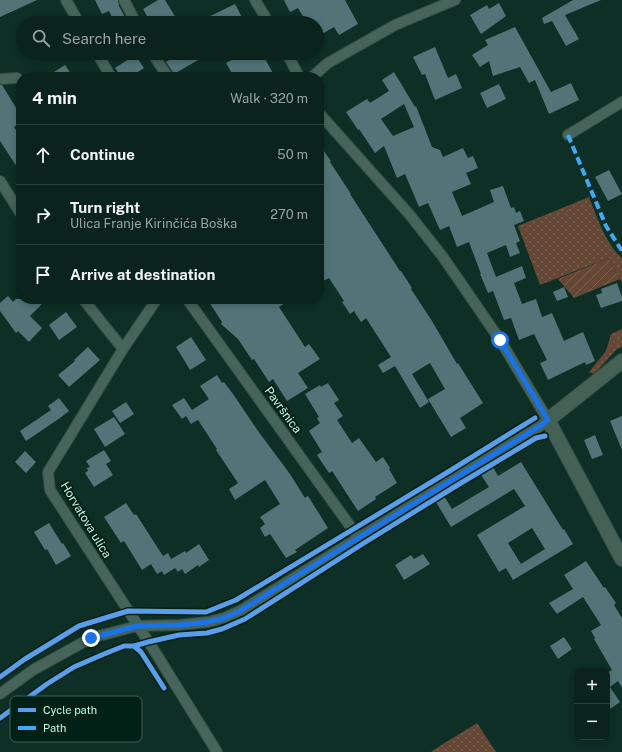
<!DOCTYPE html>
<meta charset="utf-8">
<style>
body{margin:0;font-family:"Public Sans",sans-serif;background:#182f29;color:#f1f3f6}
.controls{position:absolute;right:12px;bottom:12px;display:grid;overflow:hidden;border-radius:8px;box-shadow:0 2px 6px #0003}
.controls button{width:36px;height:36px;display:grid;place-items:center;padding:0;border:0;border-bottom:1px solid #2a403b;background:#0a231c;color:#f1f3f6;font:20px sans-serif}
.stop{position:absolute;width:12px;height:12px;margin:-9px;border:3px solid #1a73e8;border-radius:50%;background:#fff}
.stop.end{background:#1a73e8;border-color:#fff;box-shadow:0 1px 4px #0008}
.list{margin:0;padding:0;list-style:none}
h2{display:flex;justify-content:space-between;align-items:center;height:52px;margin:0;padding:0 16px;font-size:17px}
h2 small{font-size:13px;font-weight:400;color:#99a4a3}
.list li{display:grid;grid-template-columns:26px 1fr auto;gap:12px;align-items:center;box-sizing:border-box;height:60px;padding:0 16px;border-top:1px solid #2a403b}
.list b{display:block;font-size:15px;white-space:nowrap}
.list p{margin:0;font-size:13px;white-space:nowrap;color:#99a4a3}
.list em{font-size:13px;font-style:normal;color:#99a4a3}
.icon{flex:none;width:22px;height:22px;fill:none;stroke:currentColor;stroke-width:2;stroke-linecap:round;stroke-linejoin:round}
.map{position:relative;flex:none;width:622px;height:752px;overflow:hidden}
.search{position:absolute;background:#0a231c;box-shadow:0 2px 6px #0003;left:16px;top:16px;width:308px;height:44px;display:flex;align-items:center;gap:10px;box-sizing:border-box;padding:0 14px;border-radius:22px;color:#99a4a3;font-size:15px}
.panel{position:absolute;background:#0a231c;box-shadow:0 2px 6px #0003;left:16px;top:72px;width:308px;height:232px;border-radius:16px}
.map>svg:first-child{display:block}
.grass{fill:url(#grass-dots)}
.garden{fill:url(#garden-furrows)}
.building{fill:#527478;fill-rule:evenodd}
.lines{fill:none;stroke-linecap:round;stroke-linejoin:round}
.minor-casing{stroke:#324c43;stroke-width:12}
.secondary-casing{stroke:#324c43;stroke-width:16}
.minor{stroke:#466459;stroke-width:10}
.secondary{stroke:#456156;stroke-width:14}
.quiet{stroke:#3fa9f5;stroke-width:4;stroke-dasharray:8 4;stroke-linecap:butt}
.cycleway-casing{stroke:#012016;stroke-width:8}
.cycleway{stroke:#5a9eea;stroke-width:5}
.route{stroke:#1a73e8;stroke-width:5}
.labels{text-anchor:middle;stroke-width:4;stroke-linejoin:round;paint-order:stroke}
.street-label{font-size:12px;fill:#caf8e4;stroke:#012016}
.key{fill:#012016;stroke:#3d6154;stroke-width:1}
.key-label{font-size:11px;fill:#caf8e4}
</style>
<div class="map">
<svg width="622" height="752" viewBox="0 0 622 752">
<defs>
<pattern id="grass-dots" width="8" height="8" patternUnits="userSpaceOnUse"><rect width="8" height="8" fill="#644735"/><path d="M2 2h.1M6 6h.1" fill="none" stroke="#796252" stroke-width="1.8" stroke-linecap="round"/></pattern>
<pattern id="garden-furrows" width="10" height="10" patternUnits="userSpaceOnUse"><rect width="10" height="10" fill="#644735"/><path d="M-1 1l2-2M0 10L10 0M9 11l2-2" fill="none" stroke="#796252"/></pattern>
</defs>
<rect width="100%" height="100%" fill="#0d2f25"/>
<path class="grass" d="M589,197C597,217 606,244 622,258V283L609,258L540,285L518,226Z
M622,329V347L617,349L594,374L589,372L606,351L611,334Z
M477,723L496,752H431L435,749Z"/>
<path class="garden" d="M609,258L620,279L574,298L558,279Z"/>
<path class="building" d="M0,0H37L0,17Z
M95,0H118L119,6L128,23H115L109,11L102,14Z
M158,0H165L179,23H151L143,9Z
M284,0H345L358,24L339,35L334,27L317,37V23H307L298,8L290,12Z
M573,0H601L565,15L579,39L566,46L552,21L544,24L542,18Z
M499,3L506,16L481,34L470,15L487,5L489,9Z
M235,4L245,23H196Z
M515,27L551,92L571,83L579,100L549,114L535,80L529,83L520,67L493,76L489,61L480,67L472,55L488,45L485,40Z
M435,47L448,78L456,74L462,88L435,100L425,74L422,75L413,57Z
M181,53H210L174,74L166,62Z
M244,53H262L275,77H234L226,63Z
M135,55L144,68L130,77H121L115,68Z
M65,65L73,77H46Z
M394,72L415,107L416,106L432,147L440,150L443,157L463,148L468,158L473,156L478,168L466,173L471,184L452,192L462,216L494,202L490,190L503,186L511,208L514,207L516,213L520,211L524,221L514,225L520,241L516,243L520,253L510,257L506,245L487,253L496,277L522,266L526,278L514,283L522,304L536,299L542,317L552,313L564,341L583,332L595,361L586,365L585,362L548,380L540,363L547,360L534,334L519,340L511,318L504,320L493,291L488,293L480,274H481L469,242L457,247L449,226L440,230L428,203L419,207L405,174L397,178L384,146L375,153L359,129L358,130L346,112L367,99L370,103L389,91L382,80ZM404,104L414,127L393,136L381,119Z
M499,84L506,99L487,108L480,93Z
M0,85H2L18,111L21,109V123L14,127L21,138V173L0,141Z
M319,144L331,161L330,162L351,194H350L400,271H401L412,288L411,289L432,321L457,364L458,363L483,403L460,418L466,428L451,437L428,399L445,389L430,363L412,374L429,402L420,408L395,366L383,373L378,365L391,357L366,318L361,322L354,311L350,314L342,302L344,301L329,278L319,283Z
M609,170L622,194L608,201L595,177Z
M617,283L622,297V301L601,308L596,295L602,293L601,289Z
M564,287L568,297L557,301L553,292Z
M8,296L13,302L16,299H47L30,316L42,328L29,342L18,331L16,333L0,311V303Z
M207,299H291L279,307L305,347L309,344L320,359L298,373L308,388L287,401L273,379L269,382L254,359L252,360L238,339L221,324L222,322Z
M66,312L77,327L59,340L49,325Z
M191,337L206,360L190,370L176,347Z
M88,347L100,360L69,387L58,375L75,361L74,360Z
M217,375L222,383L224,382L233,394L258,431L290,474L305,498L308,496L328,528L295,550L297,552L286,558L270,534L265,537L260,528L265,524L260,517L280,504L265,480L235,500L229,489L238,483L216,450L217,449L198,420L191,424L186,416L182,419L172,405L184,398L192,410L209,399L200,386Z
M328,383L339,400L334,403L343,416L337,420L352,443L359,438L376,462L383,457L390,468L389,469L397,483L375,497L376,499L358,511L332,471L329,473L317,455L322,452L309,431L320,423L317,418L319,417L305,394L320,385L321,387Z
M59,398L69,411L60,418L26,441L20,431L51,410L48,406Z
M126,402L134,414L120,423L112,411Z
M622,416V450L610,421Z
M114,417L125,434L105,447L94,429Z
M595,435L603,455L592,459L584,440Z
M104,450L111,461L106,464L113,475L94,487L85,473L88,471L87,468L90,467L86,461Z
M25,451L36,462L26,473L15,462Z
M521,462L563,530L564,529L573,544L513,580L506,568L499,572L477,535L525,506L514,489L451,527L436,502L444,496L452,509L489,487L481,475L493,467L498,476ZM532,528L545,549L521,564L508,543Z
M126,503L134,515L136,514L163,556L168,553L171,559L185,551L186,553L199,544L209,560L199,567L198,565L185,574L182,569L178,572L175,568L164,575L162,571L157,574L151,564L142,570L124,541L121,543L104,517Z
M49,523L62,544L63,543L71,556L56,565L47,549L45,550L34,532Z
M423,554L430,564L404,580L395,565L411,555L414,559Z
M586,561L604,588L605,587L616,603L614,605L622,618V688L618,681L610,687L620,702L607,711V673L612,670L594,639L595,638L591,631L601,625L583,597L557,614L549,603L573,589L564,575Z
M564,637L572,649L558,659L550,646Z"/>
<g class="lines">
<g class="minor-casing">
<path id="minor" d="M66,0L79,23
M124,0L136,23
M255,0L269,23
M97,53L111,77
M152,53L168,77
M287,53L299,77
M312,77L328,63L395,25L455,0
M0,79L17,78
M568,135L622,102
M0,181L21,214
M83,299L123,349
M157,299L123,349L48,472L50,490L157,655L217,752
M187,299L358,537
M0,694L33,670L91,638L137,626L179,625L208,622L224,618L240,611L540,426L548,420L500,340L443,257L409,214L319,113"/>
</g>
<g class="secondary-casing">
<path id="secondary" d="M622,361L548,420L622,559"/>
</g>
<use href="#minor" class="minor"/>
<use href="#secondary" class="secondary"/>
<path class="quiet" d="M568,135L606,226L622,251"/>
<g class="cycleway-casing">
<path id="cycleway" d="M134,646L141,652L164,688
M0,677L25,659L79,626L128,611L206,612L236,600L448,472L535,418
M0,718L47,684L74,667L104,654L124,646H134L148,642L179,635L207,633L222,629L245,619L364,543L456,486L536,438L545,436"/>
</g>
<use href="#cycleway" class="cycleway"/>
</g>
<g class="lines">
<path class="route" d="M91,638L137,626L179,625L208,622L224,618L240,611L540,426L548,420L500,340"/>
</g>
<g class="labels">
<g class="street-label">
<text transform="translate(283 410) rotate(54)" y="4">Pavršnica</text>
<text transform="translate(86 520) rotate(59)" y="4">Horvatova ulica</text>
</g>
</g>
<rect x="10" y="696" width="132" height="46" rx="6" class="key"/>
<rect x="18" y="708" width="18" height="4" fill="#5a9eea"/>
<rect x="18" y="726" width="18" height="4" fill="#3fa9f5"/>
<g class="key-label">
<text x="43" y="714">Cycle path</text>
<text x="43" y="732">Path</text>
</g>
</svg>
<div class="controls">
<button>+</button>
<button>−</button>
</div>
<div class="stop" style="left:500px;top:340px"></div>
<div class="stop end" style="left:91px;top:638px"></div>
<div class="search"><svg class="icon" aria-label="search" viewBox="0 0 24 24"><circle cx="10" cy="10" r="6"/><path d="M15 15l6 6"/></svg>Search here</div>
<section class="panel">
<h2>4 min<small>Walk · 320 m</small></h2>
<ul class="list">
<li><svg class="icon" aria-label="ahead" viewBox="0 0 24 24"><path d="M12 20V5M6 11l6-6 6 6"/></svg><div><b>Continue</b></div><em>50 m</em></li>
<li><svg class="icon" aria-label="right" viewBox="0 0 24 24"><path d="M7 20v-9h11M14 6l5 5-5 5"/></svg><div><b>Turn right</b><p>Ulica Franje Kirinčića Boška</p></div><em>270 m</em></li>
<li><svg class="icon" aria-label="arrive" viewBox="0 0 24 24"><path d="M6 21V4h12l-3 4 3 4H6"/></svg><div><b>Arrive at destination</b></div></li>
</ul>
</section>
</div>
